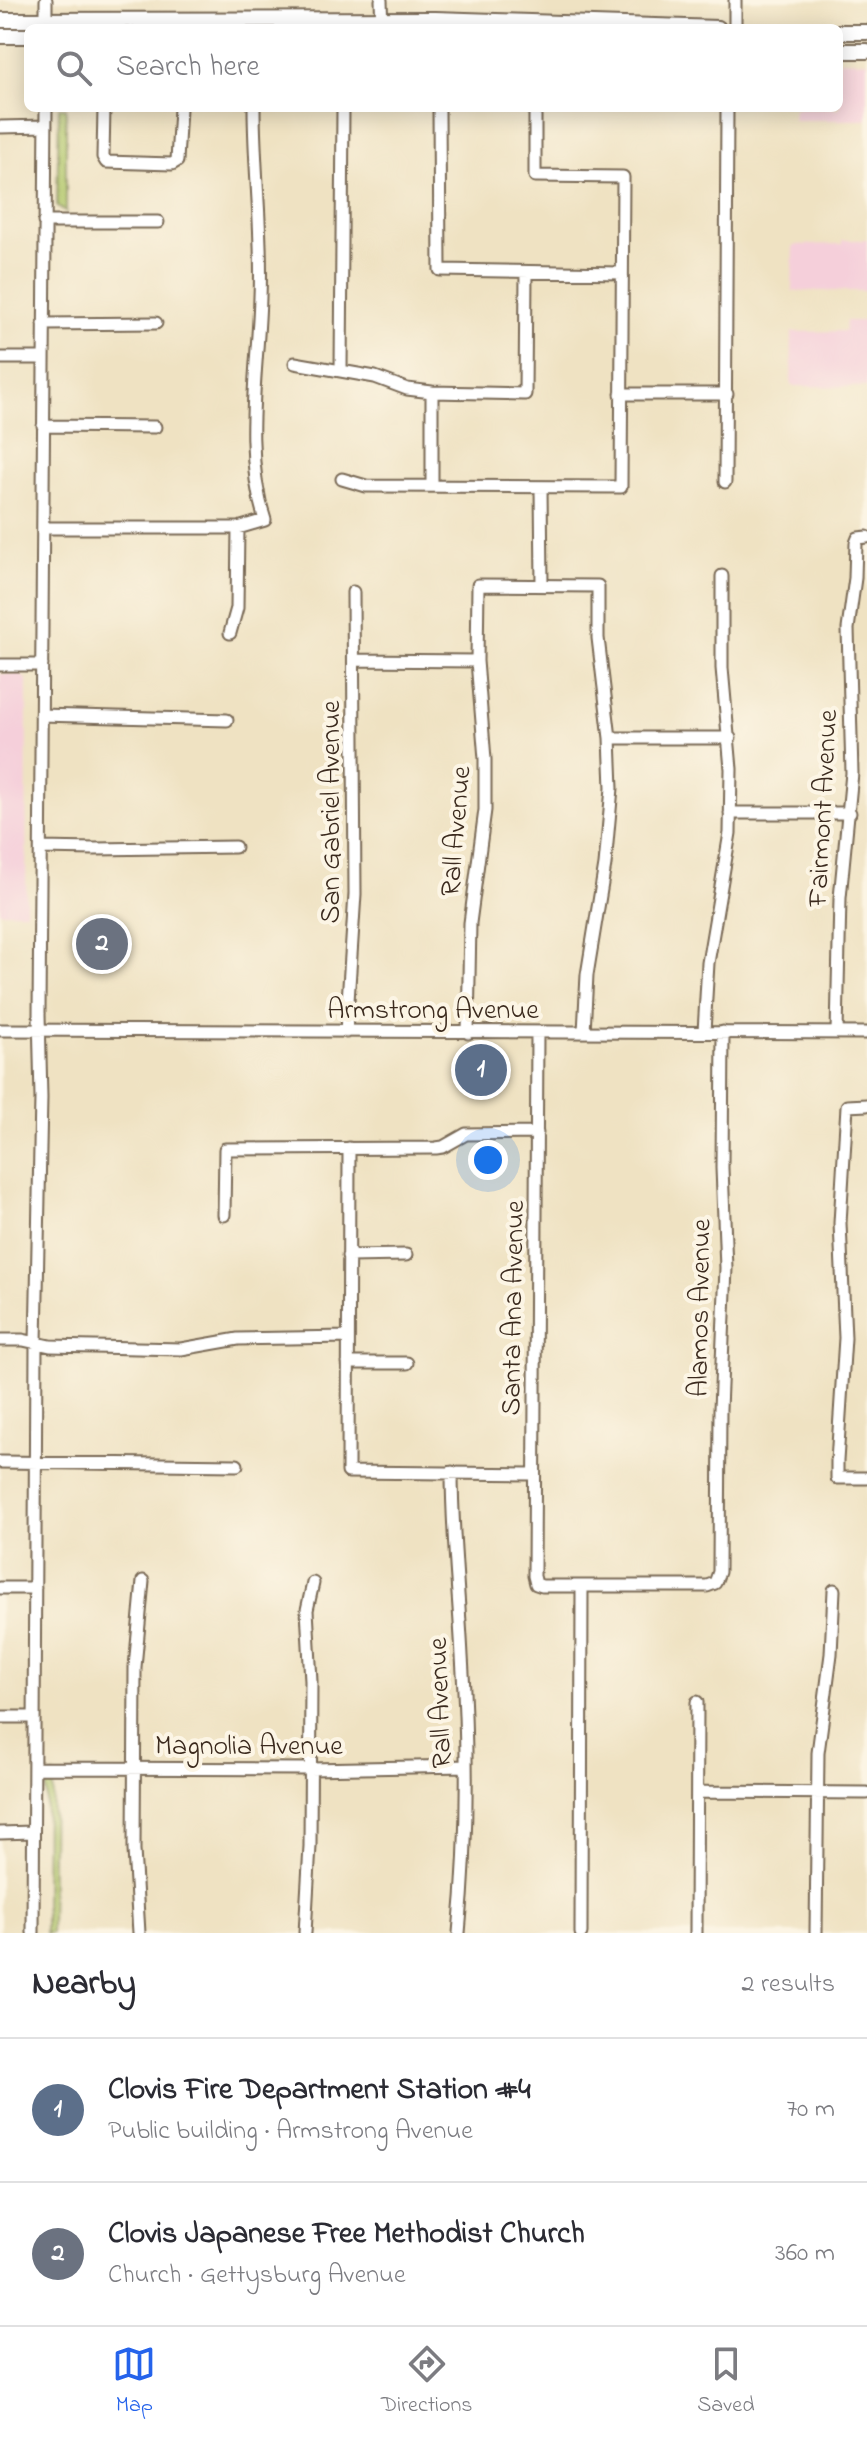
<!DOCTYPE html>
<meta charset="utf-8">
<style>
body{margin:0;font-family:"Indie Flower",sans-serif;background:#f7f7f7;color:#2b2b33}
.you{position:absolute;left:488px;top:1160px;width:28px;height:28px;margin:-20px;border:6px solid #fff;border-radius:50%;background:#1a73e8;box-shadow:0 0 0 12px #1a73e833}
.badge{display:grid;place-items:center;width:52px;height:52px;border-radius:50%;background:#2563eb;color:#fff;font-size:26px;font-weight:700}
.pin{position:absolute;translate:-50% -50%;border:4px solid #fff;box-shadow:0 2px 8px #0006}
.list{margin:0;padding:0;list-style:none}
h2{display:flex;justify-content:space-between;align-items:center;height:104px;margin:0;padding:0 32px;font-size:34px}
h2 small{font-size:26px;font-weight:400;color:#7c7c81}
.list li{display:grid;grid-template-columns:52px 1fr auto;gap:24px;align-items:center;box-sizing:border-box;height:144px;padding:0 32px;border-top:2px solid #e1e1e2}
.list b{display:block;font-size:30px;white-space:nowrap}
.list p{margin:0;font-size:26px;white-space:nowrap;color:#7c7c81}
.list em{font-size:26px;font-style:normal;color:#7c7c81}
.icon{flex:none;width:44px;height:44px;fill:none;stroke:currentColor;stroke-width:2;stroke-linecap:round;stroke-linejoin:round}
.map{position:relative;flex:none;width:867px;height:1933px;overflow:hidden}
.search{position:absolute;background:#fff;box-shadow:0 4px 20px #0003;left:24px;right:24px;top:24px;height:88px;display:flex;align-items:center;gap:20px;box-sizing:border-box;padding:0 28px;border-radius:12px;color:#7c7c81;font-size:30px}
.sheet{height:392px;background:#fff}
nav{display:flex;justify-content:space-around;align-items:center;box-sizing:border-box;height:112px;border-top:2px solid #e1e1e2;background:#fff;font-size:22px;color:#7c7c81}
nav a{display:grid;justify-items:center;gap:4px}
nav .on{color:#2563eb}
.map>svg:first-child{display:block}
.built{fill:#f5cfda}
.green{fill:#b2c86c;stroke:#767945;stroke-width:2}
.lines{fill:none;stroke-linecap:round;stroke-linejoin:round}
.minor-casing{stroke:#7a6a57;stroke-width:15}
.major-casing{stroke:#7a6a57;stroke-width:18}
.minor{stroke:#fff;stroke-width:11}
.major{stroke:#fff;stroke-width:14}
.labels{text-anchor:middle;stroke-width:8;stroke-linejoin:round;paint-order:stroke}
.street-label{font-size:28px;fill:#3b2a1e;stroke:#fcf5e5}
</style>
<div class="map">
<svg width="867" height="1933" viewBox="0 0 867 1933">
<rect width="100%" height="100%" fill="#fcf5e5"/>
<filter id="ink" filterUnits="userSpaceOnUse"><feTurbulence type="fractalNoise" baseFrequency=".0125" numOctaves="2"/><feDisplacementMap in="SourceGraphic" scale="16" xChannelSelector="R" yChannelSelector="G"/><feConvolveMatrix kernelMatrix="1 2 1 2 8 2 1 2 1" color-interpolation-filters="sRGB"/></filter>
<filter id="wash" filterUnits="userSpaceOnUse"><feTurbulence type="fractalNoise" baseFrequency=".006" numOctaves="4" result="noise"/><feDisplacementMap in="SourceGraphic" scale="32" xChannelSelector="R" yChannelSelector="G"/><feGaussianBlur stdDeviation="1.8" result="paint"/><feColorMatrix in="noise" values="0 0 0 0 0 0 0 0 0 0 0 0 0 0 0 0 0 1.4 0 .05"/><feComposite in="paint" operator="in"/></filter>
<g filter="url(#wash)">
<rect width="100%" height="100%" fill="#efe2c2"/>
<path class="built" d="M839,60L867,61V120H793L794,108H839Z
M842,240H867V291H792L793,245L842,244Z
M846,321H867V387L791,386L792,332L845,331Z
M0,674H21L27,681L26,912H0Z"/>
<path class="green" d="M59,108H66V212L57,206Z
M53,1775L51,1933H45L46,1781Z"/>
</g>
<g filter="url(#ink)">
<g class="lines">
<g class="minor-casing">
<path id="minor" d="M381,0L382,28
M46,28V0
M735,28V0
M104,108L103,157L106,162L172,164L177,161L180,108
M439,108L440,270L622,273
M0,127L46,126
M44,222H158
M44,324L156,323
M0,358H44
M295,363L375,377L407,389L432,392L525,394L526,273
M341,371L343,108
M621,394H727
M43,426L155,427
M342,479L366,486L621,487L623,177L535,176V108
M725,482L727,108
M432,486V392
M541,487L542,585
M43,528H238L265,520C242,448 258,371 260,297C263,233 254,171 254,108
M230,633L237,608L238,528
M354,660L477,661
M0,665H42
M41,715L227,720
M610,738H730
M730,813H850
M41,848L95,849L235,847
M0,1030L867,1033
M346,1032L355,894L353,592
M537,1032L534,1576L536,1584L542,1586H707L715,1583L719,1572L720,1409L726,1268L722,1168L723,1032
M704,1032L708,963L730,833L731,769L722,668V576
M468,1033L470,923L485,810V759L477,661L478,585L598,586V638L610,738L612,788L605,865L587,975L584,1032
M837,1033L840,898L852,773L848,629L855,578L856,543L858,538L867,537
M867,1105L847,1106L840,1223L845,1338L837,1461V1478H867
M349,1148L348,1472L533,1474
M224,1215L225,1149L436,1148L443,1147L466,1134L537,1133
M348,1256L406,1255
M0,1340H23L50,1346L181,1349L238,1339L348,1337
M348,1363H407
M0,1462L237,1465
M452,1472C452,1534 459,1595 462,1656C468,1747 468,1842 459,1933
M0,1588H35
M0,1717H34
M34,1768L310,1769L465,1766
M697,1792L867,1793
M0,1833L33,1832
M33,1933L36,1343L41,1098L39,1014L46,108
M139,1933L134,1850L135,1667L143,1581
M305,1933L310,1846L311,1681L307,1610L313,1583
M581,1933L582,1587
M696,1933L697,1702
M816,1933L818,1753L831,1654L834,1590"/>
</g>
<g class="major-casing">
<path id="major" d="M0,20L435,19L718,28
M839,32H867
M0,36H28
M839,51H867"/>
</g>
<use href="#minor" class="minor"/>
<use href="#major" class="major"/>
</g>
</g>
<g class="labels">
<g class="street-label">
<text transform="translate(821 808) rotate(-87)" y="10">Fairmont Avenue</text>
<text transform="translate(329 812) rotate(-90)" y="10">San Gabriel Avenue</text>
<text transform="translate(454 831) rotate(-85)" y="10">Rall Avenue</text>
<text x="433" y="1018">Armstrong Avenue</text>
<text transform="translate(511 1308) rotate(-89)" y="10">Santa Ana Avenue</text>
<text transform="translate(698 1308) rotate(-89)" y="10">Alamos Avenue</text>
<text transform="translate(438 1703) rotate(-92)" y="10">Rall Avenue</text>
<text x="249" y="1754">Magnolia Avenue</text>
</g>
</g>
</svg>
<div class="you"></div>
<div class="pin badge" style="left:481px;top:1070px;background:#5c6f8a">1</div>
<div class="pin badge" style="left:102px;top:944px;background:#6b7280">2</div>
<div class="search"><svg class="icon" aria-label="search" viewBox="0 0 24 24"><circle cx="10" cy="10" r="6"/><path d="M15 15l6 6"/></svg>Search here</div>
</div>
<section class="sheet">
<h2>Nearby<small>2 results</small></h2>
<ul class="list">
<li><span class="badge" style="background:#5c6f8a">1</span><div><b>Clovis Fire Department Station #4</b><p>Public building · Armstrong Avenue</p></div><em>70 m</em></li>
<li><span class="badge" style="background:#6b7280">2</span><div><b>Clovis Japanese Free Methodist Church</b><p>Church · Gettysburg Avenue</p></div><em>360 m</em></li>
</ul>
</section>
<nav>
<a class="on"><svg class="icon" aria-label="map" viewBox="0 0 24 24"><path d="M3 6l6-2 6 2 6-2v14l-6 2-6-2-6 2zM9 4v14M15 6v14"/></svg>Map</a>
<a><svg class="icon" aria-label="directions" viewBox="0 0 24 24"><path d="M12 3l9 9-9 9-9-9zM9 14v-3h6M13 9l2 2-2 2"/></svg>Directions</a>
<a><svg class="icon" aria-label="saved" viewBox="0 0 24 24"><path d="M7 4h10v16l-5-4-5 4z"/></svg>Saved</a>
</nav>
